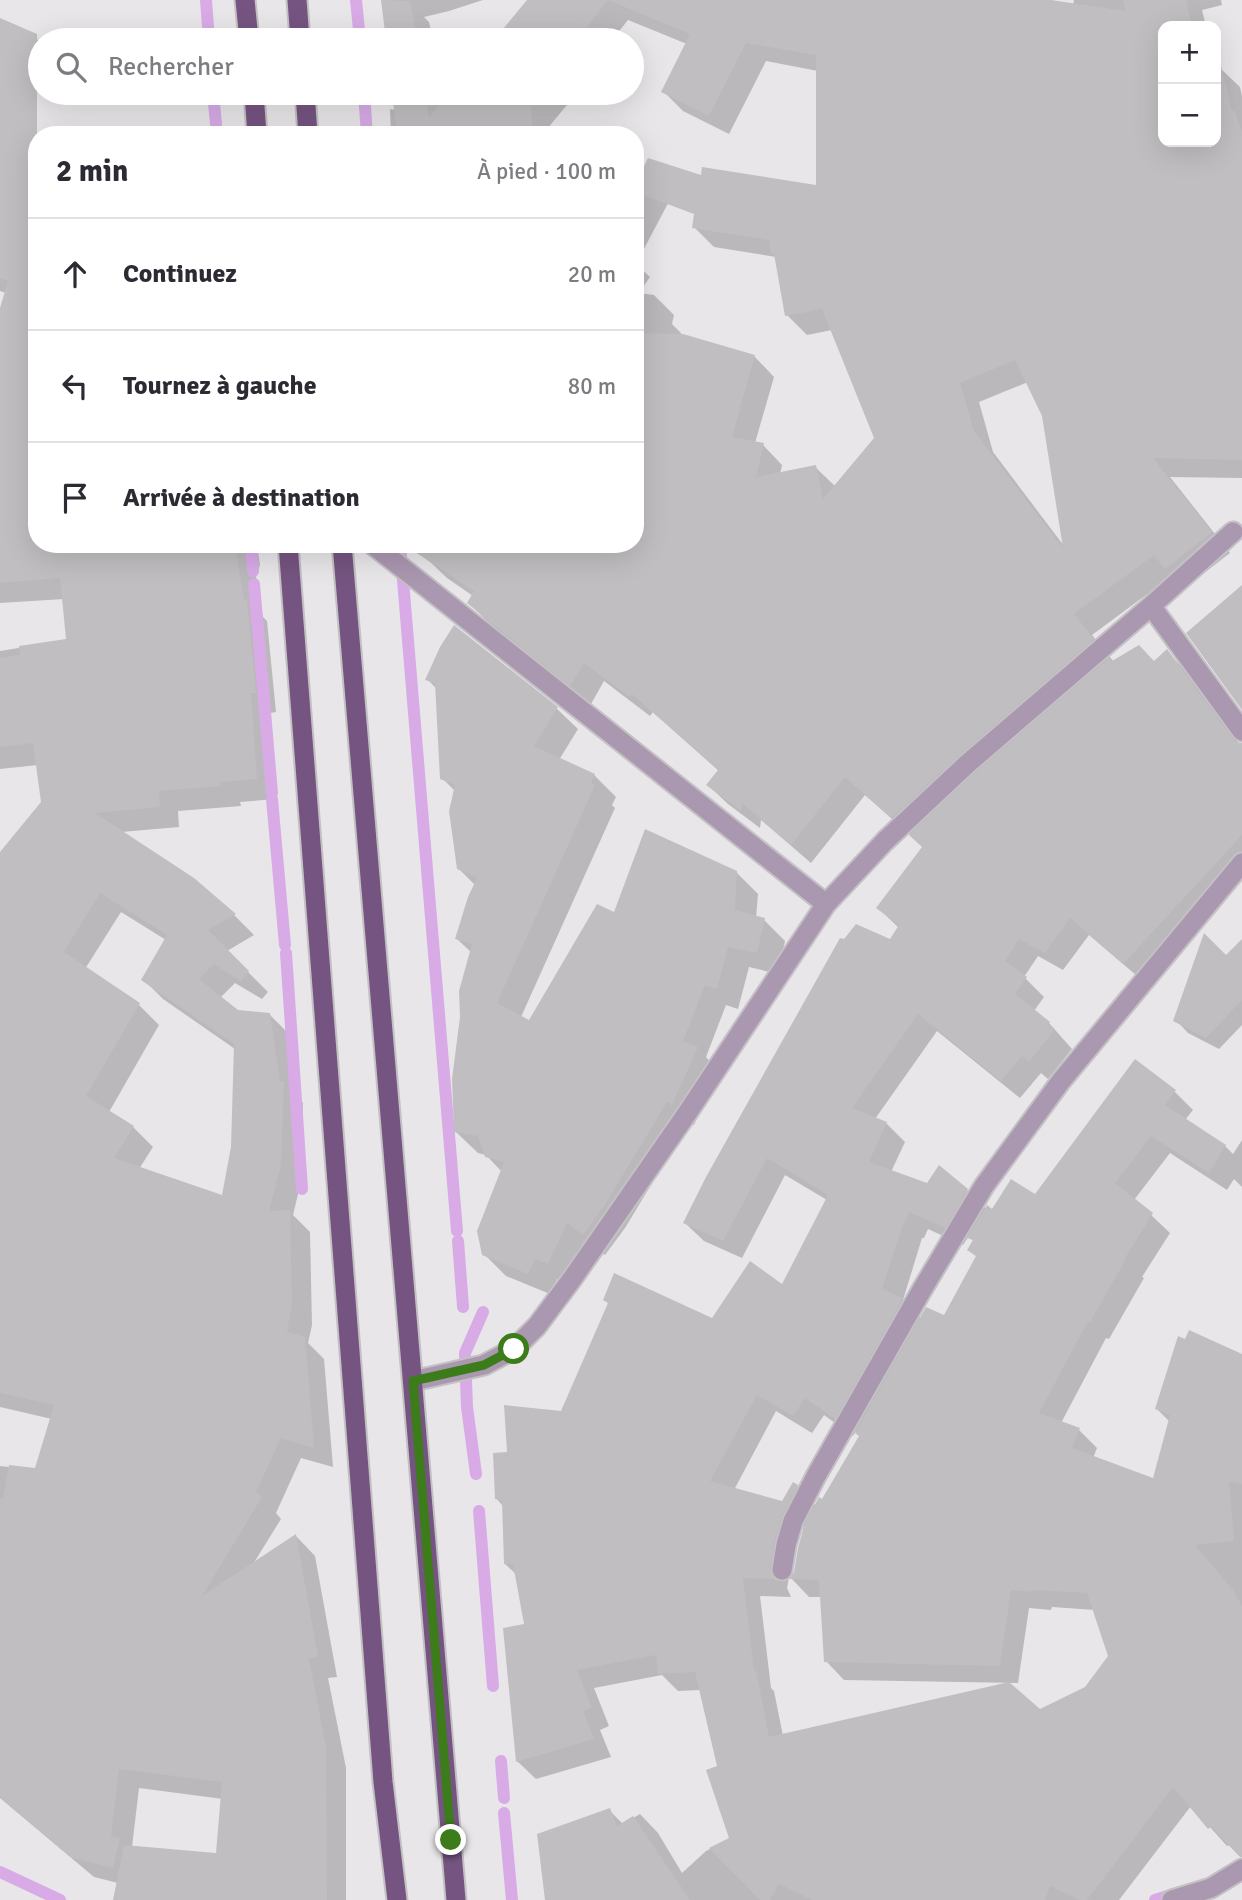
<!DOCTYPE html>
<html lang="fr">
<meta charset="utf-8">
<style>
body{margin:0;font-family:Signika,sans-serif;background:#f7f7f7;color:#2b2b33}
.controls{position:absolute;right:21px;top:21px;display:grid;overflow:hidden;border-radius:14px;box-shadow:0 7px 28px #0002}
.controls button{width:63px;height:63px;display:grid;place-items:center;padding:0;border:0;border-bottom:2px solid #e1e1e2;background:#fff;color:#2b2b33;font:35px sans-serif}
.stop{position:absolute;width:21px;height:21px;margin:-16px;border:5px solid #3c7c1b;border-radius:50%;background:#fff}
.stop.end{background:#3c7c1b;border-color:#fff;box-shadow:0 2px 7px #0008}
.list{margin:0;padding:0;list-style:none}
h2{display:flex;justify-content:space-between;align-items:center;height:91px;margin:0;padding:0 28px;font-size:30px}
h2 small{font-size:23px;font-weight:400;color:#7c7c81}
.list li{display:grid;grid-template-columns:46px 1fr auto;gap:21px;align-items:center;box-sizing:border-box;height:112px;padding:0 28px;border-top:2px solid #e1e1e2}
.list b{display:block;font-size:26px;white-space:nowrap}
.list em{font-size:23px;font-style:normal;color:#7c7c81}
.icon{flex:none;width:38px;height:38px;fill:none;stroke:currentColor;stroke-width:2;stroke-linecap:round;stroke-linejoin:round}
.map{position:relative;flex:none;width:1242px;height:1900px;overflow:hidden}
.search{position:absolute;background:#fff;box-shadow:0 7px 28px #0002;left:28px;top:28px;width:616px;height:77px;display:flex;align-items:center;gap:18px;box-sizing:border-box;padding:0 24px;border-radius:38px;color:#7c7c81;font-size:26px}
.panel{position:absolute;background:#fff;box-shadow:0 7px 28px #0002;left:28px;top:126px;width:616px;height:427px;border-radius:28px}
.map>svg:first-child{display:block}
.shadow{fill:#0003;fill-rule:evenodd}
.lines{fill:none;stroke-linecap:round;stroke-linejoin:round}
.stream{stroke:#d8abe7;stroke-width:12}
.building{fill:#c1bec2;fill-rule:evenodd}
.minor-casing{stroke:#c3c1c4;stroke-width:23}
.primary-casing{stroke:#c3c1c4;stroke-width:23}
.minor{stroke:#aa97b0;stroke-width:19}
.primary{stroke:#755481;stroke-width:19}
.route{stroke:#3c7c1b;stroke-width:9}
</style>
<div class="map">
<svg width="1242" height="1900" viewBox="0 0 1242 1900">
<rect width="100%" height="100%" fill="#e9e6ea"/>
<path class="shadow" d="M384,0H483L449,11L424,17L429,22L433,40H387Z
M530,0H1017L1073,5L1074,0H1221L1222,5L1202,10L1206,26H1163V142H1216V65L1217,69L1220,68L1240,87L1242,96V478L1170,477L1230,553L1186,587L1173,575L1092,635L1114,662L1154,663L1167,652L1185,670L1242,748V873L1143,981L1089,935L1063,970L1038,956L1024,977L1044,997L1034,1011L1049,1023L1072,1049L1048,1079L1041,1073L1020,1098L937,1031L875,1119L886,1123L905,1142L891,1172L927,1185L967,1190L986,1209L993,1212L1035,1196L1136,1062L1175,1092L1193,1110L1185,1120L1225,1146L1233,1154L1242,1140V1187L1234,1179L1227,1190L1170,1153L1134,1200L1151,1215L1170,1233L1142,1277L1144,1278L1109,1339L1106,1338L1061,1423L1079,1430L1097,1448L1093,1458L1154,1480L1170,1422L1157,1409L1242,1357V1856L1230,1845L1227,1846L1191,1806L1119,1900H546L609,1810L623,1824L640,1814L658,1833L682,1873L706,1851L731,1839L719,1767L701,1690L678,1691L662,1675L594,1688L609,1726L600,1730L611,1757L536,1779L517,1761L526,1626L517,1575L505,1564L503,1506L496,1498L509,1453L562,1413L713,1320L782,1287L827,1200L785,1175L742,1258L704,1241L685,1223L891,941L899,928L878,908L924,847L865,795L811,863L761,820L760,828L728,804L708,785L719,771L653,712L650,716L604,681L591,704L489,623L469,603L473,596L447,578L426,558L635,544V163L655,172L674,192L636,264L650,277L639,293L654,295L674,315L672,324L681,333V336L755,357L774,377L755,443L763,445L782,465L780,474L815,467L836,487L876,438L832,330L807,335L787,315L776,257L714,247L694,227L818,188V71L766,61L729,134L683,111L663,91L687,44L628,20L612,40H496ZM1028,382L1044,415L1064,546L993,452L979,402ZM928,1229L963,1245L969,1236L974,1242L969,1250L977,1257L945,1317L922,1319L903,1300L922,1238H924ZM776,1411L812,1433L824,1415L853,1436L856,1431L861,1437L822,1501L816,1506L797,1486L783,1503L734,1490ZM804,1525L796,1573L792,1579L809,1597H821L826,1661L844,1680L1018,1683L1029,1608L1051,1610L1052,1607L1095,1610L1110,1656L1086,1688L1040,1711L783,1736L774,1691L771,1688L760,1596L791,1597L787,1588L792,1561L800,1534Z
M0,20L32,34L40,42V79L18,128L37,544H257L260,565L256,577L263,617L267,621L276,712L270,713L276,799L240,802L241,806L178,811L179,827L121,832L194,880L234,915L254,935L227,951L268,992L262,999L235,983L220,998L237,1011L270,1015L290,1035L299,1098L303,1103L300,1186L293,1215L310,1232L312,1325L308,1343L324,1359L333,1467L301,1458L276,1513L281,1519L253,1564L296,1536L315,1556L337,1677L328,1678L346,1768V1900H121L118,1883L94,1877L0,1798V1466L36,1470L52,1419L0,1407V855L42,802L38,765L0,769V651L68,640L64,599L0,603V314L6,293L0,291ZM121,912L166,940L143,979L163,999L235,1049L233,1147L223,1197L139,1169L153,1147L133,1127L109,1112L159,1025L139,1005L85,969ZM139,1788L223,1799L217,1855L132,1847Z
M394,93H577L547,129L567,135H391L390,109L396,110Z
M427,679L556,708L578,729L559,760L594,775L616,797L612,805L615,808L521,1017L530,1022L615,914L736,872L758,894L756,918L764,920L785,941L778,974L749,967L738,1009L726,1005L706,1057L718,1070L694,1125L689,1122L625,1228L605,1255L588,1243L570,1284L557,1279L550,1294L506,1276L484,1254L502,1172L486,1155L478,1153L456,1132L472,953L457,939L475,885L458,868L455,791L442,778L437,689Z
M1242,941V1025L1219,1049L1188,1033L1176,1020Z"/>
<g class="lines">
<path class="stream" d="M206,0L209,40
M356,0L360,40
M213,93L216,124
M364,93L367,135
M251,544L253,571
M400,544L457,1231
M254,584L272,793
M272,799L285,945
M286,953L302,1189
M458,1241L463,1307
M476,1474L467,1407L465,1353L483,1312
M479,1511L493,1686
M501,1761L504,1798
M504,1813L512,1900
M0,1872L60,1900
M1155,1900L1177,1893"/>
</g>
<path class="building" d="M381,0L410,1L416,31L414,33L416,40H386Z
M527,0H608L577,40H494Z
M608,0H1051L1125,11L1123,0H1186L1192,26H1163V142H1216V67L1221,66L1232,111L1234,110L1242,132V460L1153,458L1212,532L1165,569L1154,555L1074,614L1094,639L958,756L891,818L845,777L791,845L742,803L741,811L706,785L718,770L632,694L630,697L584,663L570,686L467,603L474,591L403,544H635V333L683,334L755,355L732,437L764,443L756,477L816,465L823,499L874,438L822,309L785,316L774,254H771L769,240L692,228L694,214L635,192V184L648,158L701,175L702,167L816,185V55L746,43L709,116L661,92L690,34ZM1015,360L1042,416L1063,548L974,431L960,383Z
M0,18L37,34V544H82L83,554L117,544H235L244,600L247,599L256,693H251L257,779L221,782V786L159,791L160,807L95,813L194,878L236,914L208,930L249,971L241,981L214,964L199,979L238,1010L270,1013L280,1081H284L281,1165L269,1211L290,1210L292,1304L287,1332L305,1337L314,1448L281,1438L256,1492L262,1497L202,1596L296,1534L318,1657L309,1659L326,1747L327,1900H113L124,1845L216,1853L222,1782L119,1769L111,1836L120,1838L113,1868L72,1858L0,1797V1499H3L9,1465L35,1468L54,1405L0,1393V852L41,802L33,743L0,747V658L20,655L19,646L66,639L60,578L0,583V308L8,281L0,278ZM100,893L167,935L141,980L234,1044L231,1147L222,1195L114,1158L134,1126L86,1096L140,1003L64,952Z
M392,93H425L429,117L449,93H530L533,135H397Z
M1242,585V710L1186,633Z
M454,625L558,707L534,746L595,774L591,783L595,785L497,1003L529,1020L597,904L614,912L645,829L737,871L735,910L765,918L757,953L728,947L717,989L705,985L683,1041L698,1047L672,1105L667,1102L604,1206L583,1235L567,1223L548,1264L535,1259L528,1274L482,1255L477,1231L504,1162L485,1157L478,1136L454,1132L452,1079L460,1017L459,991L472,944L455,939L468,897L477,878L457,869L449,811L455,785L440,779L435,683L425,680L440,647Z
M1139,645L1154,661L1167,649L1232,738L1236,742L1242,743V835L1123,964L1070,918L1045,953L1019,939L1005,961L1027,977L1015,994L1050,1022L1048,1024L1055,1029L1029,1062L1022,1056L1001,1081L918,1014L852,1108L887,1122L869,1162L927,1183L939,1165L968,1189L945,1228L909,1212L906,1221H904L882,1289L903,1298L835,1419L805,1398L793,1416L757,1395L710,1481L782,1501L793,1482L798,1485L782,1516L774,1542L770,1569L774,1579L743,1578L754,1671L756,1670L769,1737L1009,1682L1040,1709L1085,1687L1108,1656L1087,1593L1034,1590L1033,1592L1011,1590L1000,1666L824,1662L819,1580L789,1579L794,1572L798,1548L804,1526L819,1497L822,1499L859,1436L855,1433L926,1307L944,1315L976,1256L967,1250L973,1240L967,1238L987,1205L992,1209L1011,1179L1035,1194L1135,1059L1176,1090L1165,1105L1226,1145L1209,1173L1151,1136L1115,1183L1153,1213L1125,1258L1126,1259L1090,1322L1088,1321L1039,1413L1080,1428L1072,1448L1153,1478L1170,1415L1155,1409L1178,1336L1185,1339L1189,1330L1242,1354V1484L1229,1481L1234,1541L1195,1545L1233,1590L1242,1606V1857H1240L1211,1827L1208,1829L1173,1787L1087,1900H1079L1050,1886L1045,1900H812L779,1884L770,1900H760L709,1848L729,1838L706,1770L717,1766L695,1672L658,1674L656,1655L577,1670L592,1708L583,1711L594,1739L516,1762L503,1628L524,1624L513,1564H504L502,1501L495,1499L493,1453L507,1452L504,1405L561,1411L608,1303L603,1300L614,1273L712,1318L750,1261L782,1284L828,1195L767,1158L723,1241L683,1223L706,1177L840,938L844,939L856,924L890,939L899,925L876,908L922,847L909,835L974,774L1109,658L1112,661Z
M1204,933L1226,955L1242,939V1000L1206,1038L1173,1021Z
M610,1808L617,1826L633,1816L690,1900H545L537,1834Z"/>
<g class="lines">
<g class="minor-casing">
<path id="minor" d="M372,544L826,904
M1151,606L1242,731
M413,1381L484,1365L514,1349L537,1326L572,1279L688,1112L826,904L885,841L966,765L1151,606L1233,532
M782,1570L786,1545L793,1521L816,1476L923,1288L984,1186L1061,1081L1242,863
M1172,1900L1211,1888L1242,1869"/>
</g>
<g class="primary-casing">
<path id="primary" d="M245,0L249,40
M297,0L300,40
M254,93L257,135
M305,93L308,135
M288,544L383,1782L397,1900
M342,544L456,1900"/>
</g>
<use href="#minor" class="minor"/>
<use href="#primary" class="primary"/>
</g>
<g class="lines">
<path class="route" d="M451,1840L413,1381L484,1365L514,1349"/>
</g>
</svg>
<div class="controls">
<button>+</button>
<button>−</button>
</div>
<div class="stop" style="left:514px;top:1349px"></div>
<div class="stop end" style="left:451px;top:1840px"></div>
<div class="search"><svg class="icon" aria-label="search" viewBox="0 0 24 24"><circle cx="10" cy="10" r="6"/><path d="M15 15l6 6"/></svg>Rechercher</div>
<section class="panel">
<h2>2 min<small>À pied · 100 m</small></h2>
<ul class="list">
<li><svg class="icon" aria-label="ahead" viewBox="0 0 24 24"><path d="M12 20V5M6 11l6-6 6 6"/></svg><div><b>Continuez</b></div><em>20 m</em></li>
<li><svg class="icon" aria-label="left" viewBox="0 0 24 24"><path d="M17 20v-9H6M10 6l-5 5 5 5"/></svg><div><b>Tournez à gauche</b></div><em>80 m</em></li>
<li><svg class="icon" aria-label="arrive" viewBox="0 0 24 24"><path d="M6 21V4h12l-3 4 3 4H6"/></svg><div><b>Arrivée à destination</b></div></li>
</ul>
</section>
</div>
